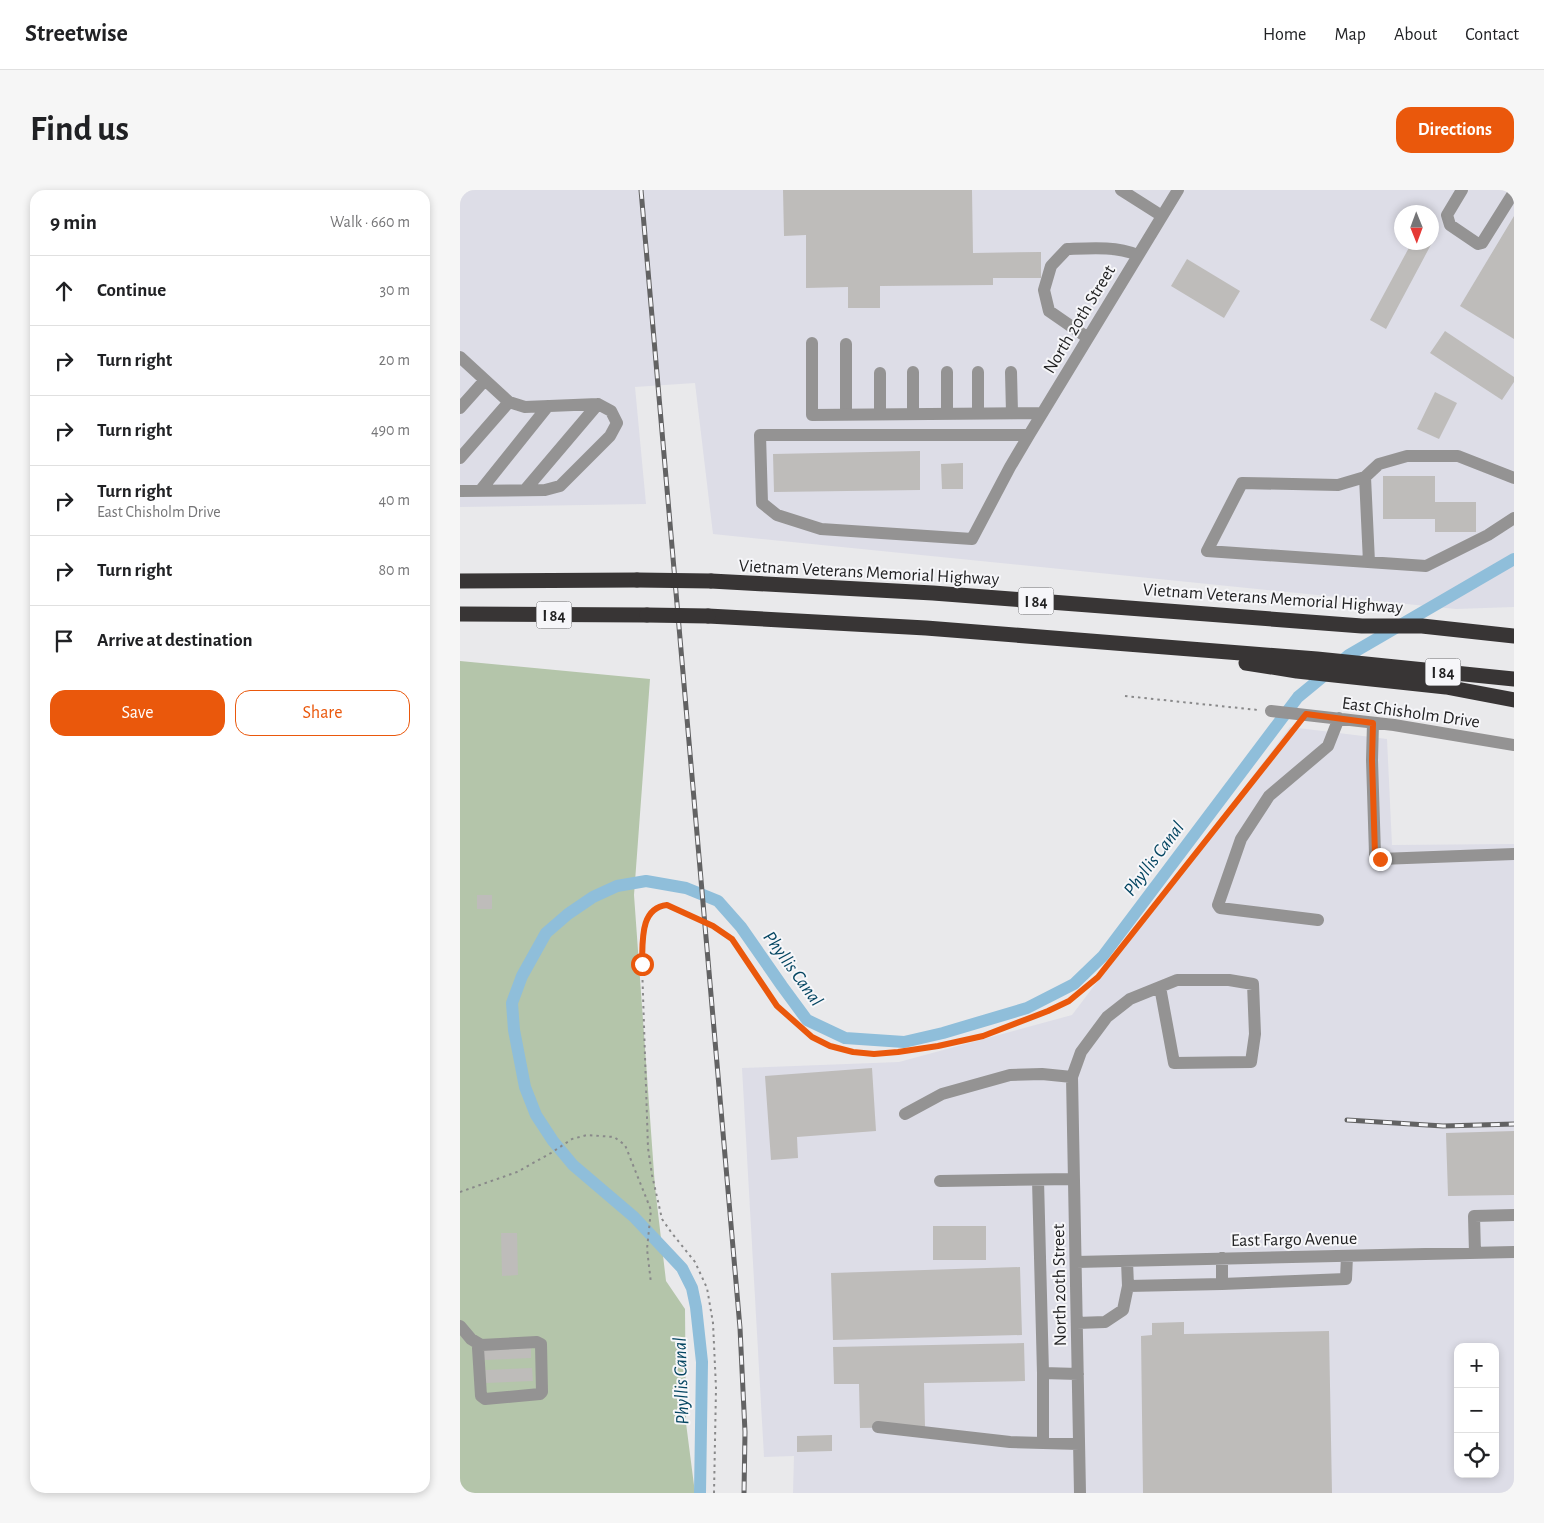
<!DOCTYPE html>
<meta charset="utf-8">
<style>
body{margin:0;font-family:"Alegreya Sans",sans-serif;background:#f6f6f6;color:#202124}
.controls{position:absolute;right:15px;bottom:15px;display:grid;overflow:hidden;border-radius:10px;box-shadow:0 2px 8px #0003}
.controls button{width:45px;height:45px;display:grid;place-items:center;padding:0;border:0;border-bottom:1px solid #e0e0e0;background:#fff;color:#202124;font:25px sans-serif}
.compass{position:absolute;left:934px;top:15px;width:45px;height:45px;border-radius:50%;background:#fff;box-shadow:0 2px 8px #0003;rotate:179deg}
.stop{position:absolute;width:15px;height:15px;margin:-11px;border:4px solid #ea580c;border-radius:50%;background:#fff}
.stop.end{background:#ea580c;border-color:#fff;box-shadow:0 1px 5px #0008}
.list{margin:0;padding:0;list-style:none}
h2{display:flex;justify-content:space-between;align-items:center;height:65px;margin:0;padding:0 20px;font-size:21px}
h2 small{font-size:16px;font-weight:400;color:#757577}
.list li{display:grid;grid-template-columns:32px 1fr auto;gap:15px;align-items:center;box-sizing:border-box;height:70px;padding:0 20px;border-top:1px solid #e0e0e0}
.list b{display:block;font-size:19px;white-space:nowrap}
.list p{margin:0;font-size:16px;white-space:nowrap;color:#757577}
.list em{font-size:16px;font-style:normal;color:#757577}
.actions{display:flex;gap:10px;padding:15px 20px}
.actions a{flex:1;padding:11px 0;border:1px solid #ea580c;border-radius:15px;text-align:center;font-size:18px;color:#ea580c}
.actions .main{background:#ea580c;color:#fff}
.icon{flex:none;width:28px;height:28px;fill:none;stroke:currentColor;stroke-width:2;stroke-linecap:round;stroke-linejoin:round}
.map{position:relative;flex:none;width:1054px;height:1303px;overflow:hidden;border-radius:15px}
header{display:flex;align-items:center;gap:30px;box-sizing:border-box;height:70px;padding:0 25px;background:#fff;border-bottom:1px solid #e0e0e0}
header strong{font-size:24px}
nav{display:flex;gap:28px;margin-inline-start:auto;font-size:18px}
.intro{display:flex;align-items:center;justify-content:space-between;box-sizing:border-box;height:120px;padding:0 30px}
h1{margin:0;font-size:35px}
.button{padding:12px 22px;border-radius:15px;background:#ea580c;color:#fff;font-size:18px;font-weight:700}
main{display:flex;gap:30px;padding:0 30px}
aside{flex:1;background:#fff;border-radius:15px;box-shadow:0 2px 8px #0003}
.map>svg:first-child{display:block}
.built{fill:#dddde7;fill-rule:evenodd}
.green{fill:#b4c5aa}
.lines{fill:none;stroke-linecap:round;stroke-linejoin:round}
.canal{stroke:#8fbeda;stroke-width:12}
.building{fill:#bebcba}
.path{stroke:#89898a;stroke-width:2;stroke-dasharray:2.5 4;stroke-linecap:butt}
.minor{stroke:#949393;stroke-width:12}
.highway{stroke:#383535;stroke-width:15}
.rail-casing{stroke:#626263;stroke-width:5}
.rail{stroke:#f6f6f9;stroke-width:3;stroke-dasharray:9;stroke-linecap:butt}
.highway-bridge{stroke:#383535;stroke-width:15}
.route{stroke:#ea580c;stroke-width:6}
.labels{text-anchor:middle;stroke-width:4;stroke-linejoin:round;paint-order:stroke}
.shield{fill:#f6f6f9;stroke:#626263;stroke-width:1}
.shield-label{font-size:16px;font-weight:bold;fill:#222223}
.street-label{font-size:18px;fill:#222223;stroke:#f6f6f9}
.water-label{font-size:19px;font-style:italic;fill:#044561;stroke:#f6f6f9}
</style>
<header>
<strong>Streetwise</strong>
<nav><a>Home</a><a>Map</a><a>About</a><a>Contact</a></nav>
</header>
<div class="intro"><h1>Find us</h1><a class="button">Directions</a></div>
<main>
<aside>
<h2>9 min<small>Walk · 660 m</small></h2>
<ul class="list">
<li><svg class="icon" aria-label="ahead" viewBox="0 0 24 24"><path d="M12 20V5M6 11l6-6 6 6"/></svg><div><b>Continue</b></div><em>30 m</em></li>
<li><svg class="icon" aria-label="right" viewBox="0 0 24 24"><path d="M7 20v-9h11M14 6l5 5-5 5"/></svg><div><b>Turn right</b></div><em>20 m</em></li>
<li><svg class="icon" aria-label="right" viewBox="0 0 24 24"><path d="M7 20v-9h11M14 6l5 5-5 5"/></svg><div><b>Turn right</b></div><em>490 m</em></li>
<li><svg class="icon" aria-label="right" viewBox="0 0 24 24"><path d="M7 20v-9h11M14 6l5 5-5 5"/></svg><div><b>Turn right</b><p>East Chisholm Drive</p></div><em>40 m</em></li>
<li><svg class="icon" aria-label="right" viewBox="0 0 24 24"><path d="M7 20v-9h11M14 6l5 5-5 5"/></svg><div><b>Turn right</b></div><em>80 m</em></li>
<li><svg class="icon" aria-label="arrive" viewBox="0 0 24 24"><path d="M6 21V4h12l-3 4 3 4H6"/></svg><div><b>Arrive at destination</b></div></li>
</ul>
<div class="actions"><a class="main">Save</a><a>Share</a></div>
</aside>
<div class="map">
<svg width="1054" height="1303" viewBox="0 0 1054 1303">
<rect width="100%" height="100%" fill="#e9e9eb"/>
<path class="built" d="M0,0H1054V417L996,419L253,344L235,193L175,197L186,314L0,317ZM942,22H972V52H942Z
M830,537L927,549L932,655L1054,654V1303H333L334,1266L304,1267L282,878L439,872L612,825ZM998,1157H1035V1284H998Z"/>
<path class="green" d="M0,471L190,489L174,705L195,997L206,1091L225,1119L226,1233L235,1303H0Z"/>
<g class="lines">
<path class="canal" d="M240,1303L242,1172L236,1117L232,1098L222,1078L174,1027L113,975L93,951L76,925L65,897L54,840L52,813L62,786L86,743L108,724L133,707L157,696L186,691L226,698L258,711L281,737L322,796L347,830L385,848L444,852L483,843L567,818L614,794L643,766L838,507L889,465L1054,369"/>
</g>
<path class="building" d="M323,0H512L513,63L581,62V88H533V95L420,96V118H388V97L346,98V45L324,46Z
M1054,26V149L1000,116Z
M972,48L974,49L926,139L910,130L952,52H972Z
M727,69L780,101L764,128L711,96Z
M985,141L1054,187V192L1042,210L970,163Z
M975,202L997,213L979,249L957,239Z
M460,261V300L314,302L313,264Z
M503,273V299H482L481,274Z
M923,286H975V312H1016V342H975V329H923Z
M17,705H32V719H17Z
M412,878L416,941L337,947L338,968L311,970L305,886Z
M1054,941V1005L988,1006L986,943Z
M473,1036H526V1070H473Z
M41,1043H57L58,1085L42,1086Z
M560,1077L562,1145L373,1150L371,1083Z
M724,1132V1144L869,1141L872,1303H683L681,1146L692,1145V1133Z
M564,1153L565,1191L464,1193L465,1237L400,1238L399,1194H374L373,1157Z
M71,1155V1168L24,1170V1157Z
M72,1178L73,1191L26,1193L25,1180Z
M372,1245V1261L337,1262V1246Z"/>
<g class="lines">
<path class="path" d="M665,506L798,520
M0,1002L57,982L91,963L112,949L127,945L154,947L165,955L191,1020L187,1059L191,1093
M254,1303L256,1198L253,1133L247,1098L235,1072L211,1042L202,1029L192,985L188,958L182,774C183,753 179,718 207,715L253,736L272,749L317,817L352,847L370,856L393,862L414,864L478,856L523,846L609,811L638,787L747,651L798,583L836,536"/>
<path class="minor" d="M661,0L702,26
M1002,0L987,25L990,35L1018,54L1022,53L1054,2
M628,148L589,121L584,100L591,76L607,59C632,58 655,56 678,65
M352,153V225L582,223
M0,167L49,212L65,217L138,214L151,221L157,233L150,246L100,296L85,300L0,301
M487,182V224
M518,182V224
M551,182L552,223
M420,183V224
M0,218L25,190
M453,224V182
M386,225V154
M569,245H300L302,313L317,325L361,339L512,349L550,277L569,245L718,0
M0,268L49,212
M905,287L909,372
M1054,288L998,266H947L919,274L905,287L878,295L782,293L747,361L966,376L1028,345L1054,328
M65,300L138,214
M20,301L88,216
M811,521L934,535L1054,555
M913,533L912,570L915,664L920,669L1054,664
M858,730L760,718L758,715L781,649L809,606L868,556L879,528
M445,924L482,904L550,885L582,884L612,887
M578,990L583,1183L618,1184
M480,991L614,989
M1015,1063L1014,1026L1054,1025
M667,1071L668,1096L762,1094V1068
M616,1072L1054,1062
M762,1094L886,1089L887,1066
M617,1133L645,1132L663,1120L668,1096
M0,1136L11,1149L21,1155
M77,1152L81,1154L82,1202L80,1204L25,1209L21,1206L18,1158L21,1155Z
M583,1183V1253
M418,1237L550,1252L619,1254
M620,1303L612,887L621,862L647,827L670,809L717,790H769L793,794L795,844L791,872L714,873L700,797"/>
<path class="highway" d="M0,391L177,390
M251,391L473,403L902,436H962L1054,446
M0,424L187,425
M248,426L466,438L857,469L1054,489
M786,473L837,481L986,497L1054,510"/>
<g class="rail-casing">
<path id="rail" d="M181,0L280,1138L285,1242L284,1303
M887,930L983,936L1054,934"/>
</g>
<use href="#rail" class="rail"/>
<path class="highway-bridge" d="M177,390L251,391
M187,425L248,426"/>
</g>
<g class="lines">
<path class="route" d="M182,774C183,753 179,718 207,715L253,736L272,749L317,816L352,847L370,856L393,862L414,864L438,862L478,856L523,846L588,821L609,811L638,787L846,524L913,533L912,570L915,664L920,669"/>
</g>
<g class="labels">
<g class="shield">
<rect x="558.5" y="397.5" width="35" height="27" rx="4"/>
<rect x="76.5" y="411.5" width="35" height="27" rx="4"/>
<rect x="965.5" y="468.5" width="35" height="27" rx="4"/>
</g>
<g class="shield-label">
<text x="576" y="417">I 84</text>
<text x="94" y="431">I 84</text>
<text x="983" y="488">I 84</text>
</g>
<g class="street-label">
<text transform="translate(619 129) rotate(-59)" y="6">North 20th Street</text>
<text transform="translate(409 382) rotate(3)" y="6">Vietnam Veterans Memorial Highway</text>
<text transform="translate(813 408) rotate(4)" y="6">Vietnam Veterans Memorial Highway</text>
<text transform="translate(951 522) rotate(8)" y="6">East Chisholm Drive</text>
<text transform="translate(834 1049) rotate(-1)" y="6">East Fargo Avenue</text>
<text transform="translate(599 1095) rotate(-91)" y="6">North 20th Street</text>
</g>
<g class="water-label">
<text transform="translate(693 668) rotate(-53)" y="7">Phyllis Canal</text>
<text transform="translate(334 778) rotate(54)" y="7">Phyllis Canal</text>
<text transform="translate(220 1191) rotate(-92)" y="7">Phyllis Canal</text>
</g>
</g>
</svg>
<div class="controls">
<button>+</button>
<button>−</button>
<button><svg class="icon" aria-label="locate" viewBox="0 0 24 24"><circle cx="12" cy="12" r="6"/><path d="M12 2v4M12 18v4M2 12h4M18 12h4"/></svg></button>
</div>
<svg class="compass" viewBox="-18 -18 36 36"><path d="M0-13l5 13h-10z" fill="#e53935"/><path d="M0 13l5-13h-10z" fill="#757577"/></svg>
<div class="stop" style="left:182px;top:774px"></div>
<div class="stop end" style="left:920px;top:669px"></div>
</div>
</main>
